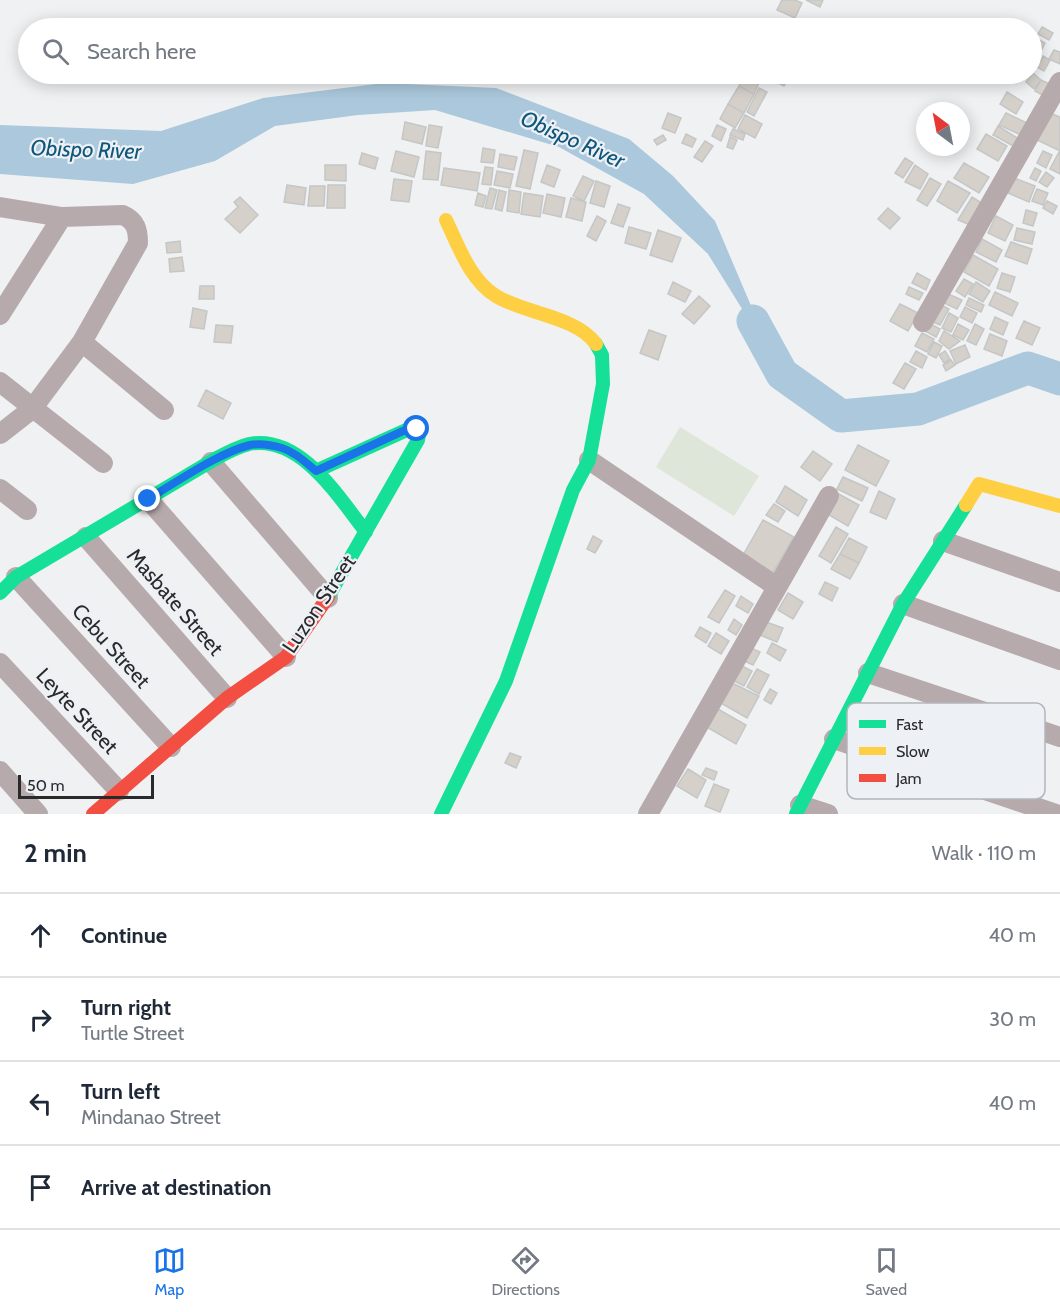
<!DOCTYPE html>
<meta charset="utf-8">
<style>
body{margin:0;font-family:Cabin,sans-serif;background:#f6f6f7;color:#1f2937}
.compass{position:absolute;left:916px;top:102px;width:54px;height:54px;border-radius:50%;background:#fff;box-shadow:0 3px 15px #0003;rotate:328deg}
.scale{position:absolute;left:18px;bottom:15px;width:136px;box-sizing:border-box;padding-left:6px;border:3px solid #292a2c;border-top:0;font-size:16px;line-height:21px;white-space:nowrap;color:#292a2c;-webkit-text-stroke:4px #edf1f5;paint-order:stroke}
.stop{position:absolute;width:18px;height:18px;margin:-14px;border:4px solid #1a73e8;border-radius:50%;background:#fff}
.stop.end{background:#1a73e8;border-color:#fff;box-shadow:0 2px 6px #0008}
.list{margin:0;padding:0;list-style:none}
h2{display:flex;justify-content:space-between;align-items:center;height:78px;margin:0;padding:0 24px;font-size:26px}
h2 small{font-size:20px;font-weight:400;color:#747a83}
.list li{display:grid;grid-template-columns:39px 1fr auto;gap:18px;align-items:center;box-sizing:border-box;height:84px;padding:0 24px;border-top:2px solid #e0e1e3}
.list b{display:block;font-size:22px;white-space:nowrap}
.list p{margin:0;font-size:20px;white-space:nowrap;color:#747a83}
.list em{font-size:20px;font-style:normal;color:#747a83}
.icon{flex:none;width:33px;height:33px;fill:none;stroke:currentColor;stroke-width:2;stroke-linecap:round;stroke-linejoin:round}
.map{position:relative;flex:none;width:1060px;height:814px;overflow:hidden}
.search{position:absolute;background:#fff;box-shadow:0 3px 15px #0003;left:18px;right:18px;top:18px;height:66px;display:flex;align-items:center;gap:15px;box-sizing:border-box;padding:0 21px;border-radius:33px;color:#747a83;font-size:22px}
.sheet{height:414px;background:#fff}
nav{display:flex;justify-content:space-around;align-items:center;box-sizing:border-box;height:84px;border-top:2px solid #e0e1e3;background:#fff;font-size:16px;color:#747a83}
nav a{display:grid;justify-items:center;gap:3px}
nav .on{color:#1a73e8}
.map>svg:first-child{display:block}
.green{fill:#dee6d9}
.water{fill:#abc8dc}
.lines{fill:none;stroke-linecap:round;stroke-linejoin:round}
.river{stroke:#abc8dc;stroke-width:33}
.building{fill:#d5d0ca;stroke:#c5c6c6;stroke-width:1.5}
.street{stroke:#b7aaac;stroke-width:20}
.fast{stroke:#16e098;stroke-width:14}
.slow{stroke:#ffcf43;stroke-width:14}
.jam{stroke:#f24e42;stroke-width:14}
.route{stroke:#1a73e8;stroke-width:8}
.labels{text-anchor:middle;stroke-width:4.5;stroke-linejoin:round;paint-order:stroke}
.street-label{font-size:21px;fill:#292a2c;stroke:#edf1f5}
.water-label{font-size:22px;font-style:italic;fill:#0f567b;stroke:#edf1f5}
.key{fill:#edf1f5;stroke:#b2b5b9;stroke-width:1.5}
.key-label{font-size:16px;fill:#292a2c}
</style>
<div class="map">
<svg width="1060" height="814" viewBox="0 0 1060 814">
<rect width="100%" height="100%" fill="#eff1f3"/>
<path class="green" d="M680,427L759,476L734,516L656,467Z"/>
<path class="water" d="M384,83L496,88L629,139L673,176L715,221L775,362L708,254L644,194L559,147L435,110L358,115L275,126L215,161L133,184L0,174V125L161,131L263,98Z"/>
<g class="lines">
<path class="river" d="M753,321L782,374L841,416L918,409L1028,368L1060,379"/>
</g>
<path class="building" d="M782,0H795L802,3L795,18L777,10Z
M806,0H823L820,7Z
M791,19L800,23L798,28L788,26Z
M1042,27L1053,33L1049,40L1038,34Z
M1036,38L1045,43L1041,51L1032,47Z
M1054,50L1060,52V64L1049,59Z
M1043,56L1050,60L1044,71L1037,67Z
M1033,73L1041,80L1034,89L1026,82Z
M745,74H757L762,76L754,94L739,86Z
M767,74H791L784,86L765,76Z
M1041,80L1050,84L1044,96L1035,91Z
M739,86L754,94L744,113L728,104Z
M759,88L767,92L754,116L747,112Z
M1007,92L1023,102L1016,114L1000,104Z
M728,104L744,113L735,128L720,119Z
M668,113L681,118L675,133L662,128Z
M1006,113L1027,123L1021,135L999,125Z
M1050,113L1060,117V151L1037,140Z
M745,115L762,124L755,138L738,129Z
M405,122L426,127L422,144L402,139Z
M429,125L442,127L438,148L426,146Z
M717,125L726,129L721,141L712,136Z
M998,126L1019,139L1015,147L993,135Z
M733,129L745,134L743,140L730,135Z
M686,134L696,139L692,147L682,143Z
M986,134L1007,146L998,161L977,149Z
M663,135L666,140L657,145L654,140Z
M730,137L737,140L733,149L727,147Z
M705,141L713,146L702,162L694,157Z
M483,148L495,150L493,163L481,162Z
M524,150L538,153L530,189L516,186Z
M396,151L419,157L414,177L391,171Z
M426,151L441,153L438,180L423,179Z
M1043,151L1052,155L1046,168L1037,163Z
M1059,152H1060V174L1050,169Z
M362,153L378,158L375,169L359,164Z
M500,154L517,157L514,170L498,167Z
M905,158L913,163L903,178L895,173Z
M964,163L989,177L979,193L954,178Z
M325,165H346V181L325,180Z
M547,165L560,170L554,187L541,182Z
M915,165L928,174L920,189L905,182Z
M485,167L493,168L491,185L482,184Z
M444,168L480,173L477,191L441,185Z
M1035,168L1041,171L1036,181L1030,178Z
M497,171L513,174L510,188L494,185Z
M1046,172L1054,178L1047,187L1039,182Z
M583,176L594,181L584,201L573,196Z
M930,178L941,184L927,206L917,200Z
M1014,178L1035,186L1029,202L1008,193Z
M394,179L412,181L409,202L391,200Z
M596,181L610,186L604,207L590,203Z
M948,181L970,193L957,213L937,201Z
M287,185L306,188L304,205L284,202Z
M328,185H345V208H327Z
M310,186H325L324,206H308Z
M490,188L497,190L492,209L485,208Z
M1037,189L1048,193L1043,205L1032,201Z
M499,190L506,192L502,211L495,209Z
M509,190L521,192L519,213L507,211Z
M478,193L486,196L483,207L475,205Z
M524,193L543,196L540,217L521,214Z
M547,194L565,198L561,217L543,213Z
M240,197L258,215L240,233L225,219L238,207L234,202Z
M972,197L983,204L970,225L958,220Z
M571,198L586,202L582,221L566,217Z
M1047,201L1057,206L1053,214L1043,208Z
M618,204L630,208L623,227L611,223Z
M888,208L900,218L890,229L878,219Z
M1026,210L1037,213L1033,226L1023,223Z
M597,216L606,221L596,241L587,236Z
M996,216L1013,225L1005,241L988,233Z
M629,227L651,233L646,249L625,243Z
M1017,228L1035,232L1032,244L1014,240Z
M658,230L681,238L672,262L650,255Z
M982,239L1002,250L996,262L976,252Z
M180,241L181,252L167,253L166,243Z
M1011,242L1032,249L1027,264L1005,256Z
M973,255L998,269L989,286L964,272Z
M182,257L184,271L170,272L169,259Z
M917,273L930,280L926,290L912,283Z
M1002,273L1015,277L1010,292L997,288Z
M964,279L973,284L965,297L956,291Z
M673,282L691,291L685,302L668,294Z
M976,282L990,291L983,302L969,294Z
M200,286H214V299H199Z
M909,287L923,293L919,300L906,294Z
M995,292L1018,303L1012,316L989,305Z
M946,293L962,300L957,309L942,302Z
M699,296L710,306L694,324L682,314Z
M969,298L984,305L981,312L966,305Z
M938,303L949,309L940,325L928,320Z
M900,304L918,313L908,331L890,321Z
M965,307L977,313L972,323L960,317Z
M193,308L207,311L204,329L190,327Z
M949,313L958,318L951,332L942,328Z
M995,317L1008,323L1003,335L990,329Z
M1024,321L1040,328L1032,345L1016,338Z
M927,322L940,329L936,337L923,330Z
M958,324L969,330L963,340L953,335Z
M975,324L984,329L976,345L967,341Z
M216,325L233,326L231,343L214,342Z
M649,330L666,336L658,360L640,353Z
M944,331L960,341L949,349L939,341Z
M922,333L934,339L927,352L915,346Z
M990,334L1007,341L1002,356L984,349Z
M934,342L942,346L936,358L928,354Z
M965,345L970,357L956,364L950,351Z
M916,351L927,357L922,368L910,362Z
M945,351L950,359L944,363L939,355Z
M951,360L955,365L946,371L943,365Z
M905,363L916,369L904,389L893,383Z
M206,390L231,403L223,419L198,406Z
M858,445L889,461L876,486L845,470Z
M813,451L832,464L820,481L801,467Z
M843,477L868,488L862,501L837,489Z
M785,486L807,500L798,516L776,502Z
M879,491L895,499L886,519L870,512Z
M835,492L859,505L848,526L824,512Z
M774,504L785,511L778,522L766,515Z
M763,520L794,537L772,574L742,557Z
M836,527L848,534L831,563L819,556Z
M593,536L602,541L595,553L587,549Z
M849,538L867,547L859,563L840,554Z
M840,554L859,563L850,579L831,569Z
M825,582L838,588L832,601L819,594Z
M725,590L735,596L719,623L708,617Z
M788,593L803,602L793,619L778,610Z
M741,596L753,604L748,613L736,606Z
M734,619L742,625L736,635L728,630Z
M766,622L783,628L777,642L760,635Z
M700,627L711,633L706,643L695,636Z
M716,633L729,641L721,654L708,646Z
M772,643L786,650L780,661L767,653Z
M749,647L760,652L753,665L742,660Z
M738,664L752,671L744,686L730,679Z
M757,669L769,675L759,694L747,687Z
M730,682L759,696L747,718L719,702Z
M770,689L777,693L771,704L764,700Z
M716,708L746,725L736,744L705,726Z
M510,753L521,757L516,768L505,763Z
M706,768L717,772L714,780L702,775Z
M688,769L706,780L697,798L677,786Z
M714,784L729,790L720,812L705,806Z"/>
<g class="lines">
<path class="street" d="M0,207L62,217L123,215C136,221 138,230 138,243L82,342L32,409L0,434
M0,315L62,217
M923,322L1060,82
M82,342L164,410
M0,382L103,463
M589,460L777,587
M211,462L328,598
M0,489L27,510
M148,499L286,657
M86,537L227,698
M943,541L1060,582
M16,577L171,747
M903,604L1060,660
M0,663L119,791
M868,673L1060,737
M834,739L1056,814
M0,771L38,814
M800,805L828,814
M648,814L829,496"/>
<path class="fast" d="M316,471L411,428L417,429L419,434L418,440L328,597
M0,593L16,577L215,459C226,453 237,447 249,444C301,434 339,498 366,532
M441,814L506,681L573,490L589,460L603,384L602,355L596,344
M796,814L903,604L966,505"/>
<path class="slow" d="M446,220C459,247 470,280 496,296C525,314 576,316 596,344
M966,505L979,484L1060,506"/>
<path class="jam" d="M93,814L227,698L286,657L328,597"/>
</g>
<g class="lines">
<path class="route" d="M148,499C177,482 218,453 250,445C260,443 272,445 282,448C295,452 305,462 316,471L403,431L411,428L417,429"/>
</g>
<g class="labels">
<g class="street-label">
<text transform="translate(175 602) rotate(49)" y="7">Masbate Street</text>
<text transform="translate(319 604) rotate(-56)" y="7">Luzon Street</text>
<text transform="translate(111 646) rotate(48)" y="7">Cebu Street</text>
<text transform="translate(77 711) rotate(47)" y="7">Leyte Street</text>
</g>
<g class="water-label">
<text transform="translate(573 139) rotate(24)" y="8">Obispo River</text>
<text transform="translate(86 149) rotate(2)" y="8">Obispo River</text>
</g>
</g>
<rect x="847" y="703" width="198" height="96" rx="9" class="key"/>
<rect x="859" y="720" width="27" height="8" fill="#16e098"/>
<rect x="859" y="747" width="27" height="8" fill="#ffcf43"/>
<rect x="859" y="774" width="27" height="8" fill="#f24e42"/>
<g class="key-label">
<text x="896" y="730">Fast</text>
<text x="896" y="757">Slow</text>
<text x="896" y="784">Jam</text>
</g>
</svg>
<svg class="compass" viewBox="-18 -18 36 36"><path d="M0-13l5 13h-10z" fill="#e53935"/><path d="M0 13l5-13h-10z" fill="#747a83"/></svg>
<div class="scale">50 m</div>
<div class="stop" style="left:417px;top:429px"></div>
<div class="stop end" style="left:148px;top:499px"></div>
<div class="search"><svg class="icon" aria-label="search" viewBox="0 0 24 24"><circle cx="10" cy="10" r="6"/><path d="M15 15l6 6"/></svg>Search here</div>
</div>
<section class="sheet">
<h2>2 min<small>Walk · 110 m</small></h2>
<ul class="list">
<li><svg class="icon" aria-label="ahead" viewBox="0 0 24 24"><path d="M12 20V5M6 11l6-6 6 6"/></svg><div><b>Continue</b></div><em>40 m</em></li>
<li><svg class="icon" aria-label="right" viewBox="0 0 24 24"><path d="M7 20v-9h11M14 6l5 5-5 5"/></svg><div><b>Turn right</b><p>Turtle Street</p></div><em>30 m</em></li>
<li><svg class="icon" aria-label="left" viewBox="0 0 24 24"><path d="M17 20v-9H6M10 6l-5 5 5 5"/></svg><div><b>Turn left</b><p>Mindanao Street</p></div><em>40 m</em></li>
<li><svg class="icon" aria-label="arrive" viewBox="0 0 24 24"><path d="M6 21V4h12l-3 4 3 4H6"/></svg><div><b>Arrive at destination</b></div></li>
</ul>
</section>
<nav>
<a class="on"><svg class="icon" aria-label="map" viewBox="0 0 24 24"><path d="M3 6l6-2 6 2 6-2v14l-6 2-6-2-6 2zM9 4v14M15 6v14"/></svg>Map</a>
<a><svg class="icon" aria-label="directions" viewBox="0 0 24 24"><path d="M12 3l9 9-9 9-9-9zM9 14v-3h6M13 9l2 2-2 2"/></svg>Directions</a>
<a><svg class="icon" aria-label="saved" viewBox="0 0 24 24"><path d="M7 4h10v16l-5-4-5 4z"/></svg>Saved</a>
</nav>
